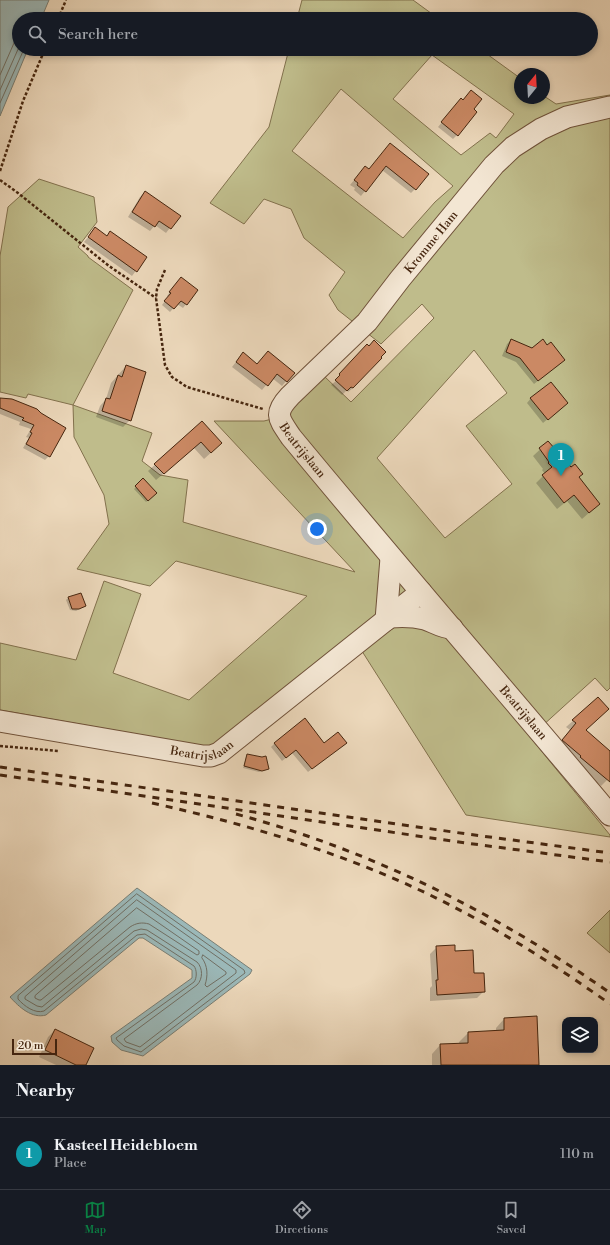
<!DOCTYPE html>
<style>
body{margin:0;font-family:"Libre Bodoni",serif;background:#20242c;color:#f1f3f6}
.controls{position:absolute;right:12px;bottom:12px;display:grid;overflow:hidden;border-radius:8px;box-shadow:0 2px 6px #0003}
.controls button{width:36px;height:36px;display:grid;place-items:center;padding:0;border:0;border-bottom:1px solid #363941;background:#171b24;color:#f1f3f6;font:20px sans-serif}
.compass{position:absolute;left:514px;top:68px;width:36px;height:36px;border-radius:50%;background:#171b24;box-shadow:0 2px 6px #0003;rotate:18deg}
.scale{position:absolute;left:12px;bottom:10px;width:45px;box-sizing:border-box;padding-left:4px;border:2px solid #46260f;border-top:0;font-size:11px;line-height:14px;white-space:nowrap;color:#46260f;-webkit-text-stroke:3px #f3e6d3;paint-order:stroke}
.you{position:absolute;left:317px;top:529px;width:14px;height:14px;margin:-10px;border:3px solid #fff;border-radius:50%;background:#1a73e8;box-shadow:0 0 0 6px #1a73e833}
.badge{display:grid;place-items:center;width:26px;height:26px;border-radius:50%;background:#0b8043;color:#fff;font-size:13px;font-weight:700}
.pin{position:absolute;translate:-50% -33px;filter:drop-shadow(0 1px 2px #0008)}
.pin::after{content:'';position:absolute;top:21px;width:14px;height:12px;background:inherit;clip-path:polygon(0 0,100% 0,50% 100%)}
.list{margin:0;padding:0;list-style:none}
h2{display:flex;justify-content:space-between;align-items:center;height:52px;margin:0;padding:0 16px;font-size:17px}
h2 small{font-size:13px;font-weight:400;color:#9ea1a6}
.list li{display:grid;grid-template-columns:26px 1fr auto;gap:12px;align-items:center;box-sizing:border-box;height:72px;padding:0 16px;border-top:1px solid #363941}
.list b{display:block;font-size:15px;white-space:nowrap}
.list p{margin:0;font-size:13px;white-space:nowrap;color:#9ea1a6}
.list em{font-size:13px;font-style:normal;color:#9ea1a6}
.icon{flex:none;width:22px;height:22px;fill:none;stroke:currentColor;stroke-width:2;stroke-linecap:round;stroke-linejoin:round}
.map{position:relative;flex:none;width:610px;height:1065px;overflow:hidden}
.search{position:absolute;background:#171b24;box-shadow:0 2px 6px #0003;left:12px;right:12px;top:12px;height:44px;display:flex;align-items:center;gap:10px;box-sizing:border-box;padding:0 14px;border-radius:22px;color:#9ea1a6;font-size:15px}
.sheet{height:124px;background:#171b24}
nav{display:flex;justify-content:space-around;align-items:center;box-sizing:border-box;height:56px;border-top:1px solid #363941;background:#171b24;font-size:11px;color:#9ea1a6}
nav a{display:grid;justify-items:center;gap:2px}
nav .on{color:#0b8043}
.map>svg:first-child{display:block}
.green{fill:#bfbc8b;stroke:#82714d;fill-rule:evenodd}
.water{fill:#9bb8b8;stroke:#797e74}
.shadow{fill:#0003}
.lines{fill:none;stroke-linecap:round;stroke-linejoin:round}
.shore{stroke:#706f64;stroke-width:1}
.building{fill:#cb8964;stroke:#46260f}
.minor-casing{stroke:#70523a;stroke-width:23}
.path{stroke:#46260f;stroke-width:2.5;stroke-dasharray:3 2;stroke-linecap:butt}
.minor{stroke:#f3e6d3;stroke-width:21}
.rail{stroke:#46260f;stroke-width:3;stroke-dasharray:7 7;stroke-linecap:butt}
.labels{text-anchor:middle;stroke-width:3.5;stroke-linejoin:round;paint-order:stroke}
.street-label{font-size:12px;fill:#46260f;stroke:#f3e6d3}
</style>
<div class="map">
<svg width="610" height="1065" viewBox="0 0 610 1065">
<rect width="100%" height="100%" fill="#ecd8bb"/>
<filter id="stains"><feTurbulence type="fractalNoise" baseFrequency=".005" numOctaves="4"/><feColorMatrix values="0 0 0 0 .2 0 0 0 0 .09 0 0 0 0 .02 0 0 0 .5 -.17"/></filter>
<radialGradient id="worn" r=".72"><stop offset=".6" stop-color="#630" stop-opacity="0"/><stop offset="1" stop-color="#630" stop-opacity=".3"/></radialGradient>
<path class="green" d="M302,0H413L439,19H297Z
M289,49H480L520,78V98H544V96L556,104L610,95V688L607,691L595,678L530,737L610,835V837L466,815L353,637L215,748L0,710V643L76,660L104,581L141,594L113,673L189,700L307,596L176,561L150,586L77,569L109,524L104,495L74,437L73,405L28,394L26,398L0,392V256L8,207L39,179L94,197L97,222L78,247L88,256V257L133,290L73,405L152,433L142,461L160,475L188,480L183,522L355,572L214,421H264L272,419L324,376L351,402L434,318L422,304L381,344L338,310L329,295L345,272L304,238L291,209L264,199L244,224L210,203L269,127ZM432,55L514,114L496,138L490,133L461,155L393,99ZM341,89L453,186L435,202L403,238L292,151ZM474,350L507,393L466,426L512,484L445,538L377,458Z
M610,910V953L587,933Z"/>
<path class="water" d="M0,0H49L41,19H19V49H28L0,116Z
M137,888L252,970L250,974L143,1056L121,1050L112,1042L111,1036L192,978V970L143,938H139L46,1015C32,1019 19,1007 10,997Z"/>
<path class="shadow" d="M461,99L473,109L457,135L453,139L438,127Z
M390,144L415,189L411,193L382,170L361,196L354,190L355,188L350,185L365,167L369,170Z
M145,192L179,216L166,233L155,225L150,231L128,217L140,197Z
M95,229L106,237L110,233L146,257L132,276L84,242Z
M177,282L197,290L183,308L177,304L170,312L162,305L168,297L167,296Z
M511,340L559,364L534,384L516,362L502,356L507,344Z
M363,350L353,388L348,392L347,390L342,395L331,385L337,380L336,379Z
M239,358L257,365L293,373L282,386L272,378L262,390L232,367Z
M126,366L130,420L123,427L96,417L100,406L106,399L111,383Z
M531,398L567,403L543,423L527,403Z
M0,399L36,409L49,456L45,460L23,448L29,438L26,437L31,429L19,425L20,422L0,414Z
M202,423L214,450L204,459L194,448L156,480L148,471Z
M548,442L599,504L582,519L567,501L557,509L536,483L545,474L542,470L543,469L533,456Z
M143,480L156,493L146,502L134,489Z
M80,594L85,606L76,611L70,610L66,600L68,598Z
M598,699L585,730L610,753V777L601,786L574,764L556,747L570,730L566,727Z
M275,743L324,745L342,746L308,772L292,753L282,761L271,747Z
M248,755L262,758L268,768L266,770L259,772L243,768L246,757Z
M437,947L454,952L473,974L484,991L477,998L430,1001V988L432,986L430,954Z
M504,1019L538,1065H432V1054L440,1045L459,1044V1042L468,1033L496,1031V1028Z
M55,1030L85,1065H56L39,1057L48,1037Z"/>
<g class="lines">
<path class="shore" d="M0,75L14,43L19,37
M0,90L19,47
M0,103L24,49
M137,894L244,970L245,973L141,1052L124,1046L117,1040L116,1038L194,982C197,978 197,970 194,966L145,934L137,935L44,1011C35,1014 24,1006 18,999V996Z
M137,900L236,970V973L140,1047L126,1042L124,1039L197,985C203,979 203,968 197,962L147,930L141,929L134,931L42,1007L37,1006L25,999V997Z
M137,908L199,951V954L197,955L149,924C142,922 136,923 130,927L41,1000H39L35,998V996Z
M203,955L226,972V974L207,987L205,985C208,976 208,966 202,958Z"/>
</g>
<path class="building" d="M471,90L482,99L474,109L477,112L458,136L441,122L461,98L463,100Z
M390,143L429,174L416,190L386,166L366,192L357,185L358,183L354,180L365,166L369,169Z
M145,191L181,216L171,229L159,221L155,227L132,212Z
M95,227L107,236L110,231L147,257L137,272L88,237Z
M181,277L198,290L187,305L181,301L174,309L164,301L171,293L169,292Z
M511,339L532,348L543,339L547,345L551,342L565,360L538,381L520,358L506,352Z
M374,340L386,352L381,357L382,358L353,388L351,387L347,391L335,380L340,375L339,374L367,344L369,346Z
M268,351L295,373L287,382L277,374L268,386L236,362L243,352L257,364Z
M126,365L146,372L131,421L102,411L106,398L110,399L118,375L122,377Z
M551,382L568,403L548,420L530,398Z
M0,398L12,399L37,409L41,413L66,428L50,457L26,444L32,433L30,432L34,425L22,420L24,418L0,408Z
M202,421L222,443L211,453L201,442L164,474L154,464Z
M548,441L571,467L575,464L583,474L579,477L600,504L589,513L574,495L564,503L542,475L552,467L548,463L549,462L539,448Z
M143,478L157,493L148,501L135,486Z
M81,593L86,606L79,609H72L68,597Z
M598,697L609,709L586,730L610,751V782L580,757L581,756L562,740L576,723L572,720Z
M305,718L324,743L338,732L347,743L312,769L296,750L286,758L274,743Z
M247,754L262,757L266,756L269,769L262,771L244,766Z
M455,945V951L473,950L474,973H484L485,992L437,995L436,980H438L436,946Z
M537,1016L539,1065H441L440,1044L468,1043V1032L504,1030V1018Z
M55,1029L94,1048L86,1065H76L45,1050Z"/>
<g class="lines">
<g class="minor-casing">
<g id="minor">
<path id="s1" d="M610,107L567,117L541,129L513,147L494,165L400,279L367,322L290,396C273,414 279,419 291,437C396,564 504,689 610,815"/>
<path d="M390,617C402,616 413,616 425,619C434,622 442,628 452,628"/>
<path d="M386,620L391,558"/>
<path id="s2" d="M0,721L203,756H211L219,753L421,592"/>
</g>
</g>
<path class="path" d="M58,19L66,0
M0,171L23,101L45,49
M0,180L18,193L109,266L156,298
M165,270L157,289L156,298L165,365L172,377L187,387L263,409
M0,746L59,751"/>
<use href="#minor" class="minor"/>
<path class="rail" d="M0,767L467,834L610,853
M0,775L466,843L610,862
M152,803C242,823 329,849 413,887C483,919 548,960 610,1004
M236,814C372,851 495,912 610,993"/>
</g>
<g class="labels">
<g class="street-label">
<text transform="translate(431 242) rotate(-51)" y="4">Kromme Ham</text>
<text dy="4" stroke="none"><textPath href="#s1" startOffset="506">Beatrijslaan</textPath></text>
<text dy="4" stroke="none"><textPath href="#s1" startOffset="849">Beatrijslaan</textPath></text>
<text dy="4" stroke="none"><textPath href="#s2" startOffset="206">Beatrijslaan</textPath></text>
</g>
</g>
<rect width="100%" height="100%" filter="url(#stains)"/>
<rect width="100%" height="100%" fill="url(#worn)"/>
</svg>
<div class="controls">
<button><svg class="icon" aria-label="layers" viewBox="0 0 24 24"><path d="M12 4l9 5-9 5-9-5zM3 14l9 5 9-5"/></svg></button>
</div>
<svg class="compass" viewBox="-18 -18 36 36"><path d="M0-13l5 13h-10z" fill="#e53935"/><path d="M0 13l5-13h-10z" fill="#9ea1a6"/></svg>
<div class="scale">20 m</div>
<div class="you"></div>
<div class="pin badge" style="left:561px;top:476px;background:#0f9aa8">1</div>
<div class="search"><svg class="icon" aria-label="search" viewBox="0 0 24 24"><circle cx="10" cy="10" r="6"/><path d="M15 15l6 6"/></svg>Search here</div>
</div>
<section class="sheet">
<h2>Nearby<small></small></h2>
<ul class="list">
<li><span class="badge" style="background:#0f9aa8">1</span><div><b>Kasteel Heidebloem</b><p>Place</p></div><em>110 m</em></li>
</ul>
</section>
<nav>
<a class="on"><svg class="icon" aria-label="map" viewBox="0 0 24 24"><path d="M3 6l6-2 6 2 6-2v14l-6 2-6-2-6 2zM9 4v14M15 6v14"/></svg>Map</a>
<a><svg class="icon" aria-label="directions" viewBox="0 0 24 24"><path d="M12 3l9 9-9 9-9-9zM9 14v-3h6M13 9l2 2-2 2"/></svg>Directions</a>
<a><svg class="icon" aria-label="saved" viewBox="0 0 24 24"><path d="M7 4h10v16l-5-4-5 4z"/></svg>Saved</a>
</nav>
